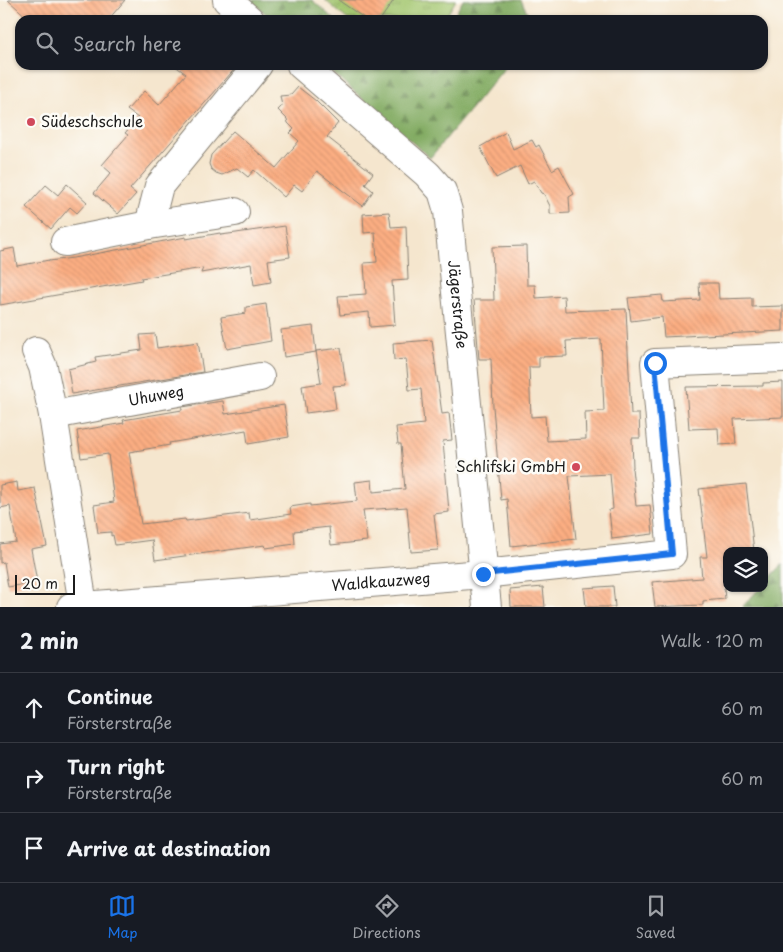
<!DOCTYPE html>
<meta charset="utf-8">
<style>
body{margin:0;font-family:"Playpen Sans",sans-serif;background:#242831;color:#f1f3f6}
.controls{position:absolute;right:15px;bottom:15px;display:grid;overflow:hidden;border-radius:10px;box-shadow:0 1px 4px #0004}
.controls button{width:45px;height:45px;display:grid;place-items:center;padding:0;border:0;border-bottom:1px solid #363941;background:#171b24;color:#f1f3f6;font:25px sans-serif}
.scale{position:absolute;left:15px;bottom:12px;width:60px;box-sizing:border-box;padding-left:5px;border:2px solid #1c1c1c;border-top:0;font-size:14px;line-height:18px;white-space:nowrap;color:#1c1c1c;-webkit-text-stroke:4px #fdfcf7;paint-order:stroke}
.stop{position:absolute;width:15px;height:15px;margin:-11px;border:4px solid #1a73e8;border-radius:50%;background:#fff}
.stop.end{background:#1a73e8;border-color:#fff;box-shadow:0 1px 5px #0008}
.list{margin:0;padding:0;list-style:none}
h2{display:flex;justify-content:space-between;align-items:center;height:65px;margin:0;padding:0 20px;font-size:21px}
h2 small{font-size:16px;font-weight:400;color:#9ea1a6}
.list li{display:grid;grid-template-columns:32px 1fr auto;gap:15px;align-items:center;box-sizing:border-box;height:70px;padding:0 20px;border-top:1px solid #363941}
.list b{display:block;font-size:19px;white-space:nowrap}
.list p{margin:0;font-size:16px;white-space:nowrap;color:#9ea1a6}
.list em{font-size:16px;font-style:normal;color:#9ea1a6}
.icon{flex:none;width:28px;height:28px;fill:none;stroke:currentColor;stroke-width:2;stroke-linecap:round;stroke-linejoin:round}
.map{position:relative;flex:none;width:783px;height:607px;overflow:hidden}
.search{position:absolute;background:#171b24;box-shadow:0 1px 4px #0004;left:15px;right:15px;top:15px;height:55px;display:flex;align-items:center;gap:12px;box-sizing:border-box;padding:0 18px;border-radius:15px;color:#9ea1a6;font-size:19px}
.sheet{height:275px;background:#171b24}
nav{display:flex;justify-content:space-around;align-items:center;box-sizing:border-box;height:70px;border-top:1px solid #363941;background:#171b24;font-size:14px;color:#9ea1a6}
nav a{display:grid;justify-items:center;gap:2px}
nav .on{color:#1a73e8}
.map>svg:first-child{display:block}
.grass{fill:url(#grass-tufts);stroke:#607246}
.forest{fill:url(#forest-firs);stroke:#506440}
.building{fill:url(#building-back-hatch);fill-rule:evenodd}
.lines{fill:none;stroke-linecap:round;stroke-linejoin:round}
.minor-casing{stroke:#888175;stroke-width:30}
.minor{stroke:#fff;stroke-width:28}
.route{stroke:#1a73e8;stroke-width:6}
.poi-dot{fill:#d1495b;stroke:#fdfcf7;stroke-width:2}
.labels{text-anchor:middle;stroke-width:5;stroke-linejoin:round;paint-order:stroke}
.poi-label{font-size:15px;fill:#1c1c1c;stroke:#fdfcf7;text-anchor:start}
.street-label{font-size:15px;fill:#1c1c1c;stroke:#fdfcf7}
</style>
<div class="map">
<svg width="783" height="607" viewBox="0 0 783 607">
<defs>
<pattern id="grass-tufts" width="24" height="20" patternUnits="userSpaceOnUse" patternTransform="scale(1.25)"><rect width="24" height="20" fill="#a4c771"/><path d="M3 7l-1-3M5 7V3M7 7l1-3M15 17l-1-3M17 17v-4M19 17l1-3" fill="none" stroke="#8daa61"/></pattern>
<pattern id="forest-firs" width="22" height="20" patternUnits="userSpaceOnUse" patternTransform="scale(1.25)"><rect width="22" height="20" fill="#83ac63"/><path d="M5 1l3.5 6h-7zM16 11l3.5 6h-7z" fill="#6a8b51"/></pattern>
<pattern id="building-back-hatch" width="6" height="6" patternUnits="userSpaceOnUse" patternTransform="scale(1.25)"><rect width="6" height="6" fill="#fcae82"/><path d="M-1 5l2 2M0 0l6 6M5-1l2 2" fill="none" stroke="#d79570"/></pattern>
</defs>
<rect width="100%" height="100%" fill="#fdfcf7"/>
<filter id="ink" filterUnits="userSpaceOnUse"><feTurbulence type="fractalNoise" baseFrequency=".02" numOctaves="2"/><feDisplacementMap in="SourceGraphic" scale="10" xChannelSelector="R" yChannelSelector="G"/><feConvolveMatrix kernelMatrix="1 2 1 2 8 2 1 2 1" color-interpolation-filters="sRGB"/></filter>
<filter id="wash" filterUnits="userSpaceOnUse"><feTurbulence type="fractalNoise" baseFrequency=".0096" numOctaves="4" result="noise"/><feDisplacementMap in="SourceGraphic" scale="20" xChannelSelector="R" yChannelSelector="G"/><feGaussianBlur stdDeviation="1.12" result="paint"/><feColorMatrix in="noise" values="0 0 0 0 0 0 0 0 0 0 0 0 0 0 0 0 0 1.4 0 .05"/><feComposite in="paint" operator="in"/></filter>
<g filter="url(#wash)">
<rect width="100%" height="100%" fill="#f5e6ce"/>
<path class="grass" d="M325,0H456L444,20H348Z"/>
<path class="forest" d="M250,0H312L335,20H273Z
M463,0H521L531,20H452Z
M324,65H507L430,158Z
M783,564V607H742L760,588H764V584Z"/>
<g id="blocks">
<path class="building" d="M8,0H125L108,20H30Z
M338,0H394L380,20H367Z
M174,65H238L130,189L136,194L118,214L94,193L111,173L102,165L128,135L125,133L138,118L127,110L144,91L159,105L186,74Z
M298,87L316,101L338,123L327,137L373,173L365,184L373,191L363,206L317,171L302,191L294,185L284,197L254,170L248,177L237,168L222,175L216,173L211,169L209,164L211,155L233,131L276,168L299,141L290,133L294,129L288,123L287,119L278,110L282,106L280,96L291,95Z
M506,132L513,149L532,140L536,147L539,145L552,170L559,166L574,194L569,197L570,213L550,214V206L544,194L541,193L534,181L528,184L520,166L496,178L480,147Z
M67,184L87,202L77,213L70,207L51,229L26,207L46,185L58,195Z
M389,212L391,227L406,226L408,280L392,281L395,325L370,327L369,312L340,315L338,296L366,294L364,263L377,262L375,232L364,233L363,214Z
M285,226L290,257L268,260L271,282L254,285L251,264L201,273L203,268L141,278L142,280L0,305V251L14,248L17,266L49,260V261L73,258L186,237V239L220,233L221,235L236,233Z
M526,246L527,285H535L536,298L564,296L565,311L626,309L631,414H639L640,438H632L633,468H632L636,506L650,505L653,534L612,539L609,510L613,509L610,474L569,476L576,539L511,546L507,499L501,500L493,407L491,359H479L474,300H494L492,247ZM601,339L604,411L585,412L586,439L547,441L545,416L531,417L529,367H539V357L567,356L566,341Z
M699,283H718L719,299L752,298V307L783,306V331L664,337L662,317L631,321L628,298L662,295L663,302L700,300Z
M266,304L271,341L227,349L221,317L246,313V307Z
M313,326L316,352L284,357L281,330Z
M155,334L157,348L198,342L203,372L72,394L68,369L96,362L95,357L142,350L140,335Z
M432,340L442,414L449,413L452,440L443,441L449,512L434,514L438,550L411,552L407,507L363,510L367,541L331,545L329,527L294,531L295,544L266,548L265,545L155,560L152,540L115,545L113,535L111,536V532L98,533L94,505L114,502L108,454L81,458L77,431L124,423L123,420L182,410V407L223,401L225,414L284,405L289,437L248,444L246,430L169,443L170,445L129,452L141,524L185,519L186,521L249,513L250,520L291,514L290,507L310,504V506L357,501L355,482L372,480L373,492L405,489L401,444H398L396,427L424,424L421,389L409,390L406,359L394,360L393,343Z
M341,348L346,385L333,386L336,409L306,413L302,386L321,383L316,351Z
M783,382V417L734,419L736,444L719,445L718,428L689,429L686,387L763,386V383Z
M17,482L18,491L35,488L47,546L31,549L37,582L8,587L4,562L0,563V544L16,542L10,506L0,508V485Z
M746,484L754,551H727V588H724L725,599L703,601V605L655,607L652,582L702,578L700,557H707L699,489Z
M613,586L615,607H586L584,588Z
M543,587L545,607H511L510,590Z"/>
</g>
</g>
<g filter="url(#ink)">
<use href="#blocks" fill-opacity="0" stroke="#888175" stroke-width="1"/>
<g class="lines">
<g class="minor-casing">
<g id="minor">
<path d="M227,0L250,20"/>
<path id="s1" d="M301,65L427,174L442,191L448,211L487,607"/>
<path d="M149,225L235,212"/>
<path d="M65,242L149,225L159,186L258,65"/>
<path d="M36,351L43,367L53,415L83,605"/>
<path id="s2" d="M53,415L260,377"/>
<path id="s3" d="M71,607L483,574L672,554L655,363L783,358"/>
</g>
</g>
<use href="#minor" class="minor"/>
</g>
</g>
<g class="lines" filter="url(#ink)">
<path class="route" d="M483,574L672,554L655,363"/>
</g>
<g class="poi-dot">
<circle cx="31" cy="122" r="5"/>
<circle cx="576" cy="467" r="5"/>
</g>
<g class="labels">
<g class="poi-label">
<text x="41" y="127">Südeschschule</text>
<text x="566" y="472" text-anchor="end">Schlifski GmbH</text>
</g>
<g class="street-label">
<text dy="5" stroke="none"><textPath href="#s1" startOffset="304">Jägerstraße</textPath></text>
<text dy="5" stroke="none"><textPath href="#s2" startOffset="105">Uhuweg</textPath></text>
<text dy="5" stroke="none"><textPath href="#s3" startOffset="311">Waldkauzweg</textPath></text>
</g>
</g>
</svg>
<div class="controls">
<button><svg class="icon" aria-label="layers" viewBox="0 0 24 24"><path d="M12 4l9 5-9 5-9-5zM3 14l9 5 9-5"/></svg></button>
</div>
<div class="scale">20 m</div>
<div class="stop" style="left:655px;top:363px"></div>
<div class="stop end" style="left:483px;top:574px"></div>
<div class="search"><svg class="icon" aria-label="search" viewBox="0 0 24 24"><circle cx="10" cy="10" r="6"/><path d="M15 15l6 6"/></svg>Search here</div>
</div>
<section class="sheet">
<h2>2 min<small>Walk · 120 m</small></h2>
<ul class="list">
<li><svg class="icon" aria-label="ahead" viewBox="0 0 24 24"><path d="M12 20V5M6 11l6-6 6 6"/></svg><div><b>Continue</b><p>Försterstraße</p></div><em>60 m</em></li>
<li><svg class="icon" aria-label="right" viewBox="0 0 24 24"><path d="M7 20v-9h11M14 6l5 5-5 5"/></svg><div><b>Turn right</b><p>Försterstraße</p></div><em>60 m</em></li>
<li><svg class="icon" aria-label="arrive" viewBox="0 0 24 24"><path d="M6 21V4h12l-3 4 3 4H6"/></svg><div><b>Arrive at destination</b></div></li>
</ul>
</section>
<nav>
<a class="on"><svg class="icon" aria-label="map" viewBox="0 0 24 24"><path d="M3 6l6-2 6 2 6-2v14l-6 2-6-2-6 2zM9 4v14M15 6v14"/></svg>Map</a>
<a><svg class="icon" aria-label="directions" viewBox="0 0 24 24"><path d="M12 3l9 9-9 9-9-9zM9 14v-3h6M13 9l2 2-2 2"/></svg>Directions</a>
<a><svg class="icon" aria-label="saved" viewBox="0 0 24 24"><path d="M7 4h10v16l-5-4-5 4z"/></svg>Saved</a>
</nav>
